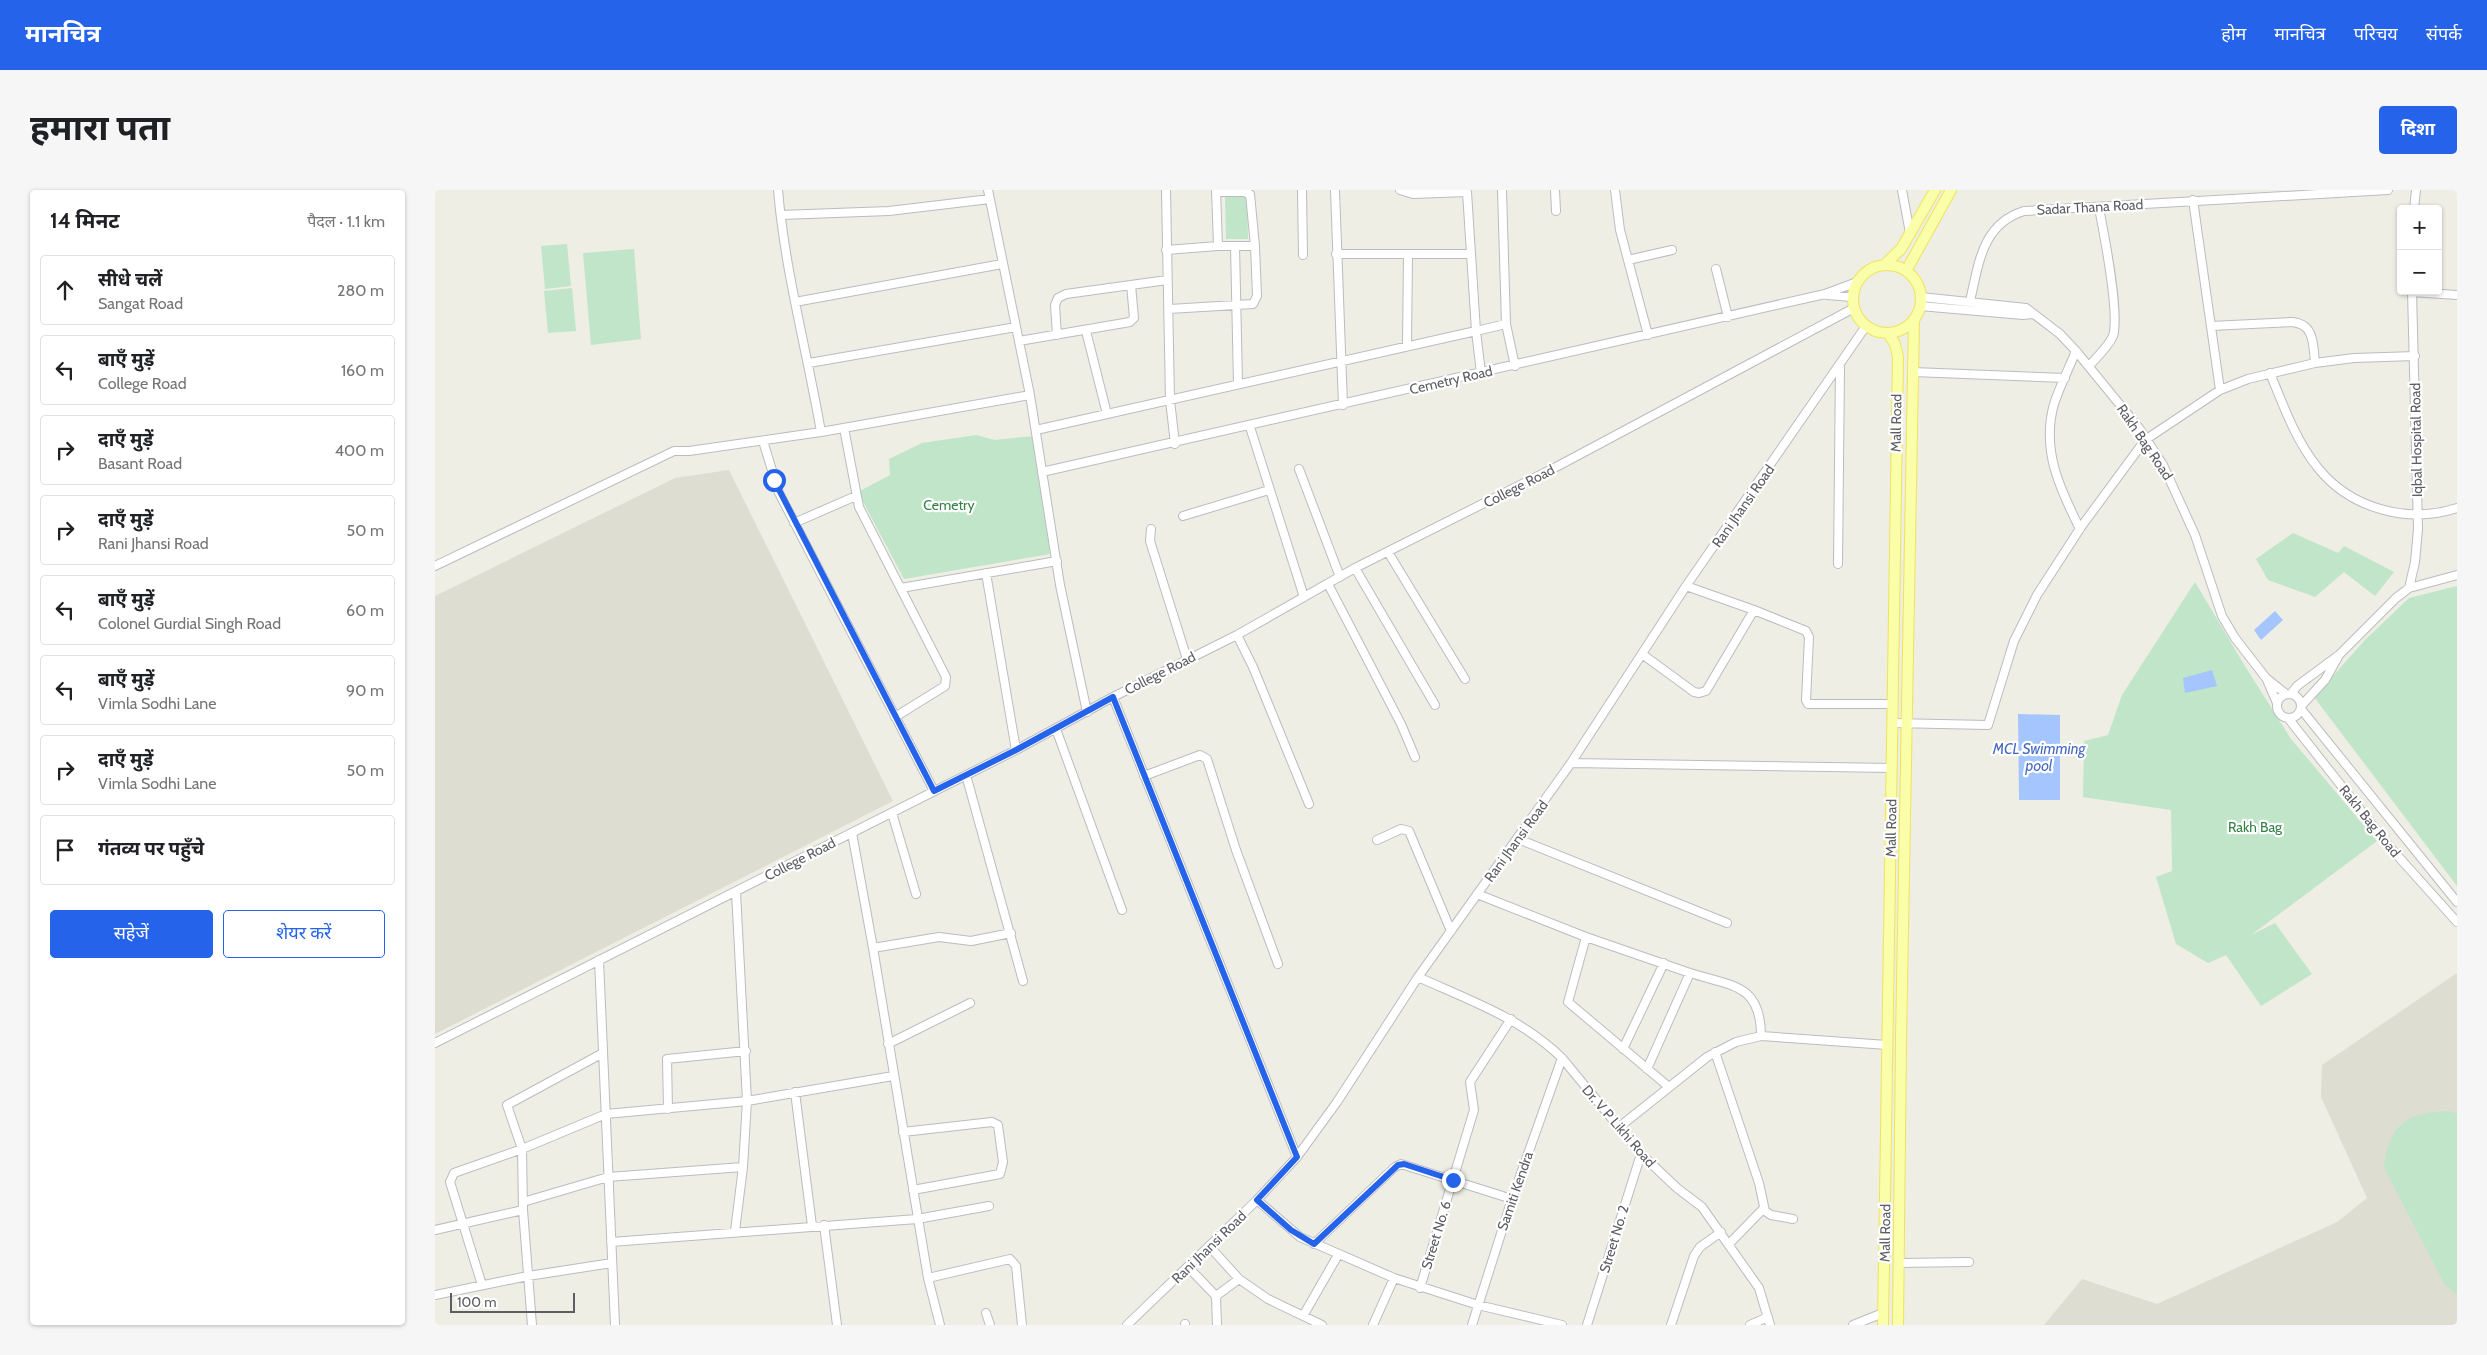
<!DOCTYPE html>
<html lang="hi">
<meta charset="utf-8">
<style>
body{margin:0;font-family:Cabin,"Noto Sans Devanagari",sans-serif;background:#f6f6f6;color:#202124}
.controls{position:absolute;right:15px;top:15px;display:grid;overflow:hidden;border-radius:5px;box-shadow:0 1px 4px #0004}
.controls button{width:45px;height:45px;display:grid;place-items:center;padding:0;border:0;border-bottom:1px solid #e0e0e0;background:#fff;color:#202124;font:25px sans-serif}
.scale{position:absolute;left:15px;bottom:12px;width:125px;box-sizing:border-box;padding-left:5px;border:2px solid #5c5e64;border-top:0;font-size:14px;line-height:18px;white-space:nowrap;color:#5c5e64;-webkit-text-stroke:4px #fff;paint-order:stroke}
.stop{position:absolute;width:15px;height:15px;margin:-11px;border:4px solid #2563eb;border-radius:50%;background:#fff}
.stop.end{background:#2563eb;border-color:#fff;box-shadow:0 1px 5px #0008}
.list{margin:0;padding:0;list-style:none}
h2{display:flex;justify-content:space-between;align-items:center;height:65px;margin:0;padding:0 20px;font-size:21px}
h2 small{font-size:16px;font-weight:400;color:#757577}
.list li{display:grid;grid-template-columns:32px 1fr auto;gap:15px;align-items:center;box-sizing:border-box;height:70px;margin:0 10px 10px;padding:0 10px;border:1px solid #e0e0e0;border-radius:5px}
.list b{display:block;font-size:19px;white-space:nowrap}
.list p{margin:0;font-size:16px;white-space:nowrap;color:#757577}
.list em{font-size:16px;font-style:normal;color:#757577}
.actions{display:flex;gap:10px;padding:15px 20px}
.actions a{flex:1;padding:11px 0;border:1px solid #2563eb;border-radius:5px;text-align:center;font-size:18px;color:#2563eb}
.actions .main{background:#2563eb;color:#fff}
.icon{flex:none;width:28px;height:28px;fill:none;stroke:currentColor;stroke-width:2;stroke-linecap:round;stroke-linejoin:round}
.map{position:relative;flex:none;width:2022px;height:1135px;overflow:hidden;border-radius:5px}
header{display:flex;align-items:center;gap:30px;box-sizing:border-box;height:70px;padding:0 25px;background:#2563eb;color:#fff}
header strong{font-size:24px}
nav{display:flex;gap:28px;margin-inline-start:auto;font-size:18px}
.intro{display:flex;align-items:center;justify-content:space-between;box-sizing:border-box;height:120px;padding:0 30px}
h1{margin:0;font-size:35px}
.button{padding:12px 22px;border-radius:5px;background:#2563eb;color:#fff;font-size:18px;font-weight:700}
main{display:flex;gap:30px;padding:0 30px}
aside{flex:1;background:#fff;border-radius:5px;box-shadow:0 1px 4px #0004}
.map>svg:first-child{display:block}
.education{fill:#deddd2}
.green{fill:#c0e5c8}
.water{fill:#a4c5fe}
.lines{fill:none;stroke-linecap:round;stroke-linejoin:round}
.minor-casing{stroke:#bbbcc2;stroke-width:10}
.major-casing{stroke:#efe35b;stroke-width:12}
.minor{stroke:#fff;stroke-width:8}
.major{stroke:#fbfea9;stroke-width:10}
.route{stroke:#2563eb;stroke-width:6}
.labels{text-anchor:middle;stroke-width:4.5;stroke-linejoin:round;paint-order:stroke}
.street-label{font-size:14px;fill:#5c5e64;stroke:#fff}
.park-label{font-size:14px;fill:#358248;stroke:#fff}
.water-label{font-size:15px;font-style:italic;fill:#466ac2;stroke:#fff}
</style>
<header>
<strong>मानचित्र</strong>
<nav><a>होम</a><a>मानचित्र</a><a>परिचय</a><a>संपर्क</a></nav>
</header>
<div class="intro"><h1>हमारा पता</h1><a class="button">दिशा</a></div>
<main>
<aside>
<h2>14 मिनट<small>पैदल · 1.1 km</small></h2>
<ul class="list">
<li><svg class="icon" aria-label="ahead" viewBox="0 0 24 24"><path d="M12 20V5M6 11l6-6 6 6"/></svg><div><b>सीधे चलें</b><p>Sangat Road</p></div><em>280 m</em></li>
<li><svg class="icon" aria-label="left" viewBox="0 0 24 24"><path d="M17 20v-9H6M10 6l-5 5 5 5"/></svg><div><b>बाएँ मुड़ें</b><p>College Road</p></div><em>160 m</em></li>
<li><svg class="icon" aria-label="right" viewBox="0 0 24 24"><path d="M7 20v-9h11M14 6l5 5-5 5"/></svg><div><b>दाएँ मुड़ें</b><p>Basant Road</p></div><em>400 m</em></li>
<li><svg class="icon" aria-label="right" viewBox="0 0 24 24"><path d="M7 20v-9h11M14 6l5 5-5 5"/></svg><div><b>दाएँ मुड़ें</b><p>Rani Jhansi Road</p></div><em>50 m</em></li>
<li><svg class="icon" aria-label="left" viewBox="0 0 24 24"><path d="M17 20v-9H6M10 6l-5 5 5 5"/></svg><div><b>बाएँ मुड़ें</b><p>Colonel Gurdial Singh Road</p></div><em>60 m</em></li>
<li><svg class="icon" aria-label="left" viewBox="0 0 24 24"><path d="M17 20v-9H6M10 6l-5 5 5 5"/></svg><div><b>बाएँ मुड़ें</b><p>Vimla Sodhi Lane</p></div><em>90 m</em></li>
<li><svg class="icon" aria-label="right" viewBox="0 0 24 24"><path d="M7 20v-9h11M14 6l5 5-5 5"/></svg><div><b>दाएँ मुड़ें</b><p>Vimla Sodhi Lane</p></div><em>50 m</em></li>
<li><svg class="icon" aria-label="arrive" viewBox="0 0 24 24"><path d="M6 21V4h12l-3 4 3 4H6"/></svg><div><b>गंतव्य पर पहुँचे</b></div></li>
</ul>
<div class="actions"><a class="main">सहेजें</a><a>शेयर करें</a></div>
</aside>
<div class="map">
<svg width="2022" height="1135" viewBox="0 0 2022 1135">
<rect width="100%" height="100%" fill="#eeeee4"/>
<path class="education" d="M294,280L458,611L0,844V406L240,288Z
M2022,783V1135H1609L1647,1089L1722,1114L1902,1032L1932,1008L1886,907L1887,875Z"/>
<path class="green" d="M812,6L813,49H791L790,7Z
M132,54L136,96L110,99L106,56Z
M199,59L206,149L156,155L148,63Z
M137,98L141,141L113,143L109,101Z
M541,245L560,250L598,246L615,364L469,389L423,302L455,285L454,269L487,253Z
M1858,343L1903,363L1909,356L1959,382L1940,406L1909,382L1880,407L1833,390L1821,369Z
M1760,392L1808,473L1856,549L1942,651L1816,745L1840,733L1877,784L1826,816L1791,765L1773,773L1741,754L1721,687L1737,681L1736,620L1648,607L1649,551L1673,545L1687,505Z
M2022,396V696L1879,507L1930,450L1974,408Z
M2015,921L2022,924V1104L2010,1095L1949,978C1953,934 1973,922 2015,921Z"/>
<path class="water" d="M1840,421L1848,430L1826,450L1819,440Z
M1777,480L1782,496L1750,503L1748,488Z
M1583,524L1625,525V610H1584Z"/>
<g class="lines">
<g class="minor-casing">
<path id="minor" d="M343,0C350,82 372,161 386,242
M553,0L595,205L625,395L652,522
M731,0L735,210L740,254
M867,0L868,65
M900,0L908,215
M1120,0L1121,21
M1180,0L1185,40L1213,145
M1467,0L1475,43
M781,2H808L815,4L820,56H783
M1758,10L1785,200
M1979,19L1981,0
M346,25L454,21L555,9
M800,56L803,193
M731,60L783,56L781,0
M901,64H973
M1193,70L1237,60
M1281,79L1293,127
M1977,102L2022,105
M1392,105L1417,107
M1486,107L1591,118L1625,144L1641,161L1704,238L1728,275L1760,345L1787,426L1800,448L1831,488L1851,504
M1535,111C1544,73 1547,34 1589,21L1953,0
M360,112L567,74
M1485,116L1588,125L1597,124
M734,119L818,114L822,106L820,56
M1071,134L1080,176
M1776,136L1857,132C1880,134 1878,155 1880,173
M651,141L672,224
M622,145L620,115L623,108L631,104L696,95
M584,151L695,132L699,128L696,95L732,90
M972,156L973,64H1036
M1641,161C1634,178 1625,196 1619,214C1606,260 1625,299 1645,339
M374,173L581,137
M1654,176C1662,167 1673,157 1678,146C1685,123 1669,44 1664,18
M1478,182L1630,188
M1046,183L1041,141L1071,134L1067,0
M1835,183C1848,215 1861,251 1883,278C1916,319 1973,334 2022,318
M815,237L869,407
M409,238L424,317L511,487L510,496L460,527
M601,240L1041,141L1032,2L978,4L965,0
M328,251L344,303L499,601
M864,279L905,387
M607,282L1390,104L1422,92
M748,326L834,300
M359,333L421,306
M716,339L715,351L752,469
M953,362L1030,489
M1403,374L1405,176
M0,376L239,261H254L386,242L595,205
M920,378L1000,515
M551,383L581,560
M893,394L966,534L980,567
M466,398L622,371
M1974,398L1980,372L1983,339L1977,101
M1319,420L1371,441L1374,447L1371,510L1373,514H1456
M802,445L818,477L874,614
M1207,464L1259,502L1264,503L1271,501L1319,420L1251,396
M1832,490L1842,513
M1842 516a12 12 0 1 1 24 0a12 12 0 1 1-24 0Z
M1856,504L1862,496L1904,465L1961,408L1974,398L2022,385
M678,507L862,967
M1867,515L1890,490L1903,467
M1866,519L2022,712
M1853,528L1953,655L2022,732
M1457,533L1553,535L1579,451L1602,405L1646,337L1710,250L1785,200L1813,189L1880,173L1919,168L1980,166
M621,539L687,720
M1136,573L1457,578
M531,585L588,791
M709,586L765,565L772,569L801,660L843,774
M457,623L481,704
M417,643L438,758L493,1088L505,1135
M1083,649L1292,733
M942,650L966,639L974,641L1016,741
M1042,704L1151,747L1133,812L1234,897
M1151,747L1255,783L1212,879
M438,758L504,747L536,751L576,743
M164,770L180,1135
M1255,783C1297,796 1326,794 1326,846
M983,787C1034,810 1086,828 1127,868L1206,964L1242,998L1267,1017L1324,1098L1335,1135
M0,853L581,560L678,507L802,445L920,378L1123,276L1419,118
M453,854L535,813
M1188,859L1229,773
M1280,862L1324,993L1330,1021L1336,1025L1358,1029
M360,902L377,1036
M233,919L232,869L311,861
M1183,938L1272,867L1301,852L1326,846L1452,855
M468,942L557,932L563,935L568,972L565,984L478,1000
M822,1010L865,1047L959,1088L1043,1115L1127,1135
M88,1012L173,987L308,977
M88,1020L87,959L72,915L168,863
M389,1035L402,1135
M0,1040L88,1020L97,1135
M300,1041L308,977L312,911L301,702
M176,1052L482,1029L554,1016
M879,1054L960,977L966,974L1077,1009
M1294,1054L1329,1018
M775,1057L804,1089L781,1106
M1465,1073L1534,1072
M753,1077L781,1106L782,1135
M493,1088L575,1069L581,1076L587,1135
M804,1089L833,1109L887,1135
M47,1095L15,992L19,983L87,959L171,924L312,911L458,886
M985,1098L1039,920L1035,892L1076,829
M0,1105L93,1086L177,1073
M551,1123L555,1135
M868,1126L903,1065
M692,1135L822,1010L862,967L902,912L983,787L1136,573L1251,396L1431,136
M750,1135V1134
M938,1135L959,1088
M1037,1135L1077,1009L1127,868
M1152,1135L1206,964
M1236,1135L1259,1066L1265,1057L1286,1042
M1315,1135L1333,1127
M1418,1135L1448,1123"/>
</g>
<g class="major-casing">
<path id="major" d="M1449,75L1466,59L1500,0
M1418 109a34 34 0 1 1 68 0a34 34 0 1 1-68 0Z
M1471,81L1516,0
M1448,1135L1463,167L1460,154L1453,143
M1463,1135L1466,849L1479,129"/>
</g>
<use href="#minor" class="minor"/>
<use href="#major" class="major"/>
</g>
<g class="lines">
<path class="route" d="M339,290L499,601L581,560L678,507L862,967L822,1010L856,1040L879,1054L963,975L969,974L1018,990"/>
</g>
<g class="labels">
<g class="street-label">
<text transform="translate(1655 17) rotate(-3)" y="5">Sadar Thana Road</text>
<text transform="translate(1016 190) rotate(-13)" y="5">Cemetry Road</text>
<text transform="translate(1461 233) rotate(-89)" y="5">Mall Road</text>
<text transform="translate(1981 250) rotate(-91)" y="5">Iqbal Hospital Road</text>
<text transform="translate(1710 252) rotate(56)" y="5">Rakh Bag Road</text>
<text transform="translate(1084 296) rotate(-27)" y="5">College Road</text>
<text transform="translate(1308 316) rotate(-55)" y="5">Rani Jhansi Road</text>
<text transform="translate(725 483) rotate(-27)" y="5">College Road</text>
<text transform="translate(1935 631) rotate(51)" y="5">Rakh Bag Road</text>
<text transform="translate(1456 638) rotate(-89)" y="5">Mall Road</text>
<text transform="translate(1081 651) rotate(-54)" y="5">Rani Jhansi Road</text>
<text transform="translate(365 669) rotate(-27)" y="5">College Road</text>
<text transform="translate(1184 936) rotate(49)" y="5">Dr. V P Likhi Road</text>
<text transform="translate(1080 1001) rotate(-71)" y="5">Samiti Kendra</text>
<text transform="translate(1450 1043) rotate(-89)" y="5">Mall Road</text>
<text transform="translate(1001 1045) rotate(-73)" y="5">Street No. 6</text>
<text transform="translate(1179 1049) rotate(-73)" y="5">Street No. 2</text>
<text transform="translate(774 1057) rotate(-44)" y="5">Rani Jhansi Road</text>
</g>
<g class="park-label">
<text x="514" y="320">Cemetry</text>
<text x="1820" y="642">Rakh Bag</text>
</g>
<g class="water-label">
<text x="1604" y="564">MCL Swimming<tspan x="1604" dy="17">pool</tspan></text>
</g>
</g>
</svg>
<div class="controls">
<button>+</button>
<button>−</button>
</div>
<div class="scale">100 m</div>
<div class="stop" style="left:339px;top:290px"></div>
<div class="stop end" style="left:1018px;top:990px"></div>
</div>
</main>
